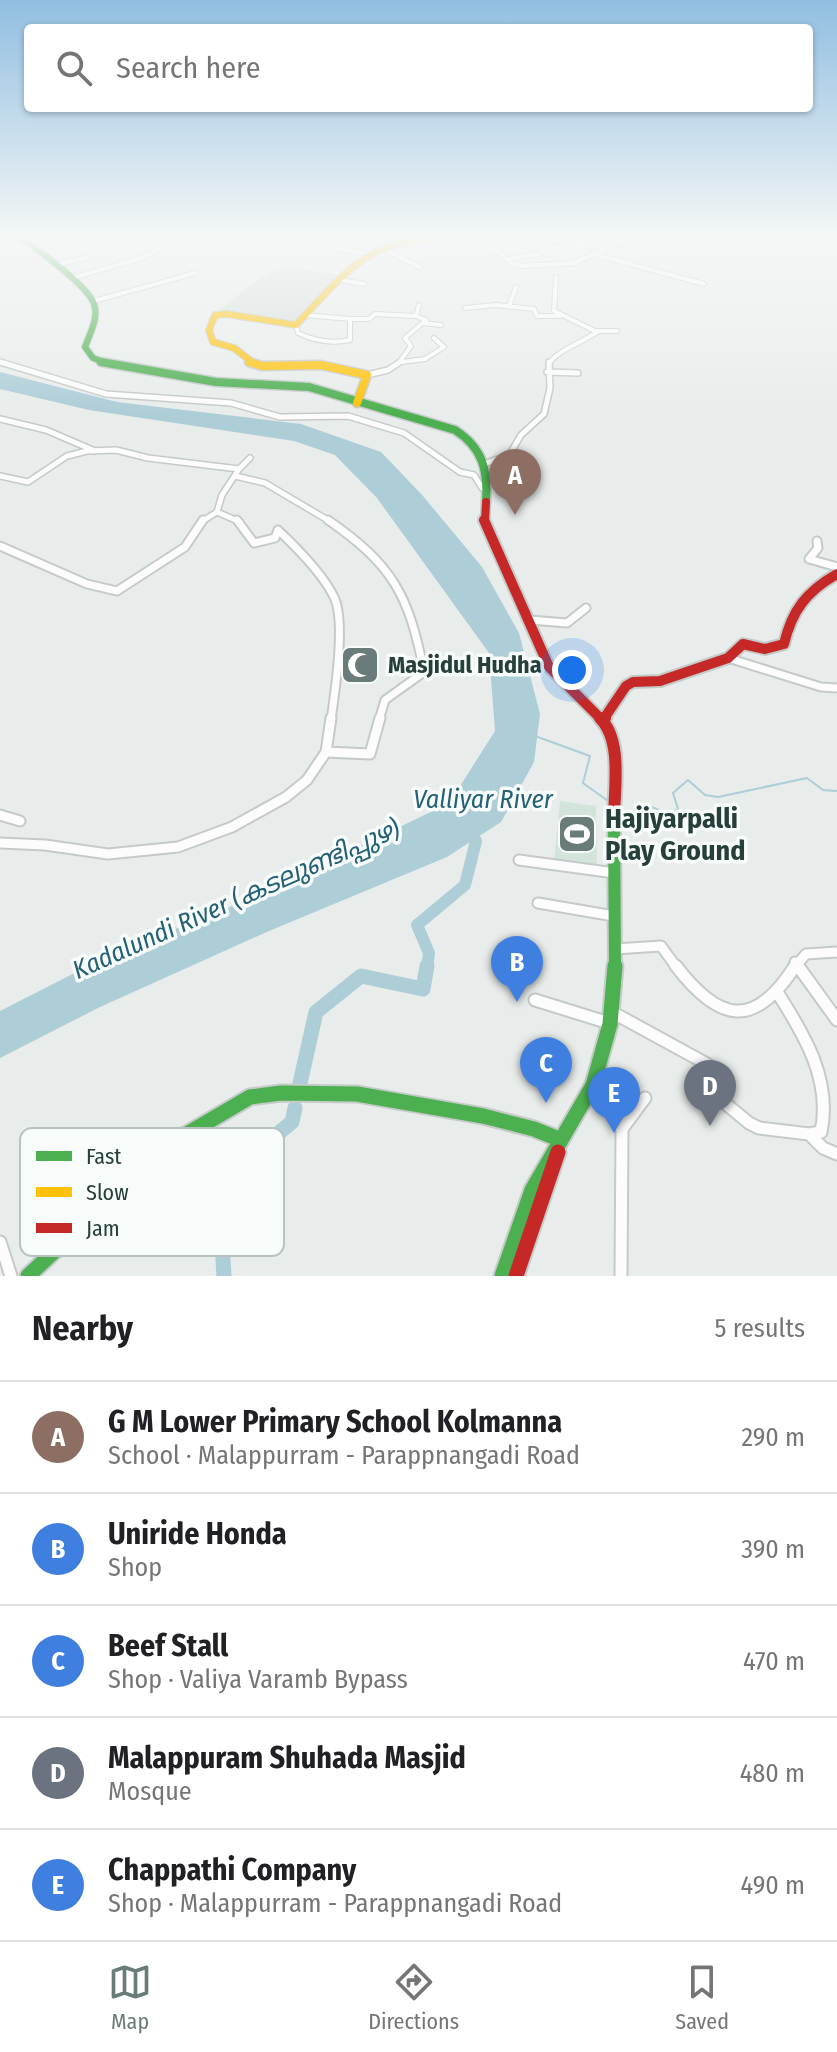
<!DOCTYPE html>
<meta charset="utf-8">
<style>
body{margin:0;font-family:"Fira Sans Condensed","Noto Sans Malayalam",sans-serif;background:#f2f2f2;color:#202124}
.you{position:absolute;left:572px;top:670px;width:28px;height:28px;margin:-20px;border:6px solid #fff;border-radius:50%;background:#1a73e8;box-shadow:0 0 0 12px #1a73e833}
.badge{display:grid;place-items:center;width:52px;height:52px;border-radius:50%;background:#6a7c79;color:#fff;font-size:26px;font-weight:700}
.pin{position:absolute;translate:-50% -66px;filter:drop-shadow(0 2px 4px #0008)}
.pin::after{content:'';position:absolute;top:42px;width:28px;height:24px;background:inherit;clip-path:polygon(0 0,100% 0,50% 100%)}
.list{margin:0;padding:0;list-style:none}
h2{display:flex;justify-content:space-between;align-items:center;height:104px;margin:0;padding:0 32px;font-size:34px}
h2 small{font-size:26px;font-weight:400;color:#757577}
.list li{display:grid;grid-template-columns:52px 1fr auto;gap:24px;align-items:center;box-sizing:border-box;height:112px;padding:0 32px;border-top:2px solid #e0e0e0}
.list b{display:block;font-size:30px;white-space:nowrap}
.list p{margin:0;font-size:26px;white-space:nowrap;color:#757577}
.list em{font-size:26px;font-style:normal;color:#757577}
.icon{flex:none;width:44px;height:44px;fill:none;stroke:currentColor;stroke-width:2;stroke-linecap:round;stroke-linejoin:round}
.map{position:relative;flex:none;width:837px;height:1276px;overflow:hidden}
.search{position:absolute;background:#fff;box-shadow:0 2px 6px #0004;left:24px;right:24px;top:24px;height:88px;display:flex;align-items:center;gap:20px;box-sizing:border-box;padding:0 28px;border-radius:8px;color:#757577;font-size:30px}
.sheet{height:664px;background:#fff}
nav{display:flex;justify-content:space-around;align-items:center;box-sizing:border-box;height:112px;border-top:2px solid #e0e0e0;background:#fff;font-size:22px;color:#757577}
nav a{display:grid;justify-items:center;gap:4px}
nav .on{color:#6a7c79}
.map>svg:first-child{display:block}
.built{fill:#d7dedb}
.green{fill:#d3e4da}
.water{fill:#adcdd7}
.lines{fill:none;stroke-linecap:round;stroke-linejoin:round}
.stream{stroke:#adcdd7;stroke-width:2}
.river-far1{stroke:#adcdd7;stroke-width:12}
.river{stroke:#adcdd7;stroke-width:15}
.street-far4-casing{stroke:#c5cac8;stroke-width:6}
.street-far3-casing{stroke:#c5cac8;stroke-width:8}
.street-far2-casing{stroke:#c5cac8;stroke-width:11}
.street-far1-casing{stroke:#c5cac8;stroke-width:13}
.street-casing{stroke:#c5cac8;stroke-width:15}
.fast-far3-casing{stroke:#c5cbc9;stroke-width:8}
.fast-far2-casing{stroke:#c5cbc9;stroke-width:11}
.fast-far1-casing{stroke:#c5cbc9;stroke-width:16}
.fast-casing{stroke:#c5cbc9;stroke-width:19}
.slow-far1-casing{stroke:#c5cbc9;stroke-width:8}
.slow-casing{stroke:#c5cbc9;stroke-width:11}
.jam-far3-casing{stroke:#c5cbc9;stroke-width:11}
.jam-far2-casing{stroke:#c5cbc9;stroke-width:14}
.jam-far1-casing{stroke:#c5cbc9;stroke-width:16}
.jam-casing{stroke:#c5cbc9;stroke-width:19}
.street-far4{stroke:#fcfcfc;stroke-width:4}
.street-far3{stroke:#fcfcfc;stroke-width:5}
.street-far2{stroke:#fcfcfc;stroke-width:7}
.street-far1{stroke:#fcfcfc;stroke-width:9}
.street{stroke:#fcfcfc;stroke-width:11}
.fast-far3{stroke:#4caf50;stroke-width:6}
.fast-far2{stroke:#4caf50;stroke-width:8}
.fast-far1{stroke:#4caf50;stroke-width:12}
.fast{stroke:#4caf50;stroke-width:15}
.slow-far1{stroke:#ffc107;stroke-width:6}
.slow{stroke:#ffc107;stroke-width:8}
.jam-far3{stroke:#c62828;stroke-width:8}
.jam-far2{stroke:#c62828;stroke-width:10}
.jam-far1{stroke:#c62828;stroke-width:12}
.jam{stroke:#c62828;stroke-width:15}
.labels{text-anchor:middle;stroke-width:7;stroke-linejoin:round;paint-order:stroke}
.poi-label{font-size:24px;font-weight:bold;fill:#263f3b;stroke:#f7fbf9;text-anchor:start}
.water-label{font-size:26px;font-style:italic;fill:#246177;stroke:#f7fbf9}
.near-poi-label{font-size:28px;font-weight:bold;fill:#263f3b;stroke:#f7fbf9;text-anchor:start}
.key{fill:#f7fbf9;stroke:#b8c3c0;stroke-width:2}
.key-label{font-size:22px;fill:#263f3b}
</style>
<div class="map">
<svg width="837" height="1276" viewBox="0 0 837 1276">
<rect width="100%" height="100%" fill="#e8edeb"/>
<path class="built" d="M291,268L342,275L295,324L218,311L259,279L274,271Z"/>
<path class="green" d="M560,801L596,806L597,871L554,862Z"/>
<path class="water" d="M0,372L117,402L301,424L381,452L423,496L482,567L519,633L540,714L534,762L501,822L447,857L269,931L100,1007L0,1058V1011L108,956L247,900L435,810L462,783L495,731L489,653L377,498L335,455L294,441L89,410L0,389Z"/>
<g class="lines">
<path class="stream" d="M535,736L590,756L583,783L608,801
M621,812L629,819L649,806L669,814L678,809L673,793L688,780L705,795L718,797L807,778L823,790L837,791"/>
<path class="river-far1" d="M427,968L429,953L417,925L465,885L476,841L468,827"/>
<path class="river" d="M298,1092L316,1012L361,976L423,989L427,966
M224,1276L220,1210L253,1154L292,1122L295,1108"/>
<g class="street-far4-casing">
<path id="street-far4" d="M373,236L402,242
M608,236L618,243
M456,237L496,250L512,264L523,266L574,263L621,242L665,236
M314,245L368,254
M38,247L87,236
M327,247L350,236
M548,247L581,246
M382,248L421,268
M597,255L704,284
M509,259L538,254L548,248L546,242L573,237L583,246L608,247
M57,265L91,256
M72,278L142,258L172,243L170,239
M341,280L364,284
M94,301L195,273
M509,306L516,287
M465,308L496,305L534,309L537,316H560
M350,319H369L375,314L416,316
M423,323L441,325
M296,325L298,333C315,341 332,344 350,340V319L305,315
M597,331H617
M0,362L8,364
M402,362L425,359L444,347L434,338
M398,364L411,346L405,338L426,320L416,316L419,305
M549,364C556,351 583,342 597,332L554,311L556,277"/>
</g>
<g class="street-far3-casing">
<path id="street-far3" d="M0,362L106,394L231,403L280,417L348,416L404,433L460,472L474,475L482,488L487,489
M547,372L578,373
M367,375L388,370L400,362
M0,419L46,430L95,451
M487,463L510,454L521,435L544,414L550,388L549,362
M239,469L250,458
M0,476L28,482L67,456L87,451L116,450L148,458L239,469L222,495L217,512L201,522
M235,476L265,483L331,522
M217,512L240,522"/>
</g>
<g class="street-far2-casing">
<path id="street-far2" d="M237,520L254,543L275,538L278,530C296,547 323,574 334,597C346,621 335,692 331,720
M328,520C393,565 409,595 424,672L385,700L379,720
M817,541L818,548L809,559L837,567
M0,546L87,584L117,591L185,547L203,520
M530,620L567,623L586,608
M728,658L821,687L837,688"/>
</g>
<g class="street-far1-casing">
<path id="street-far1" d="M326,752L370,754L380,718
M0,815L20,821
M0,843L45,845L108,854L178,847L232,827L286,797L307,780L326,752L331,718
M519,860L615,873
M538,903L614,916
M615,949L661,946L677,968
M795,962L799,968
M794,968L806,954L837,952"/>
</g>
<g class="street-casing">
<path id="street" d="M676,966C719,1022 754,1030 795,966
M798,966L837,1020
M777,992C804,1034 832,1080 821,1132L809,1134
M535,1000L609,1023
M610,1011L707,1064L709,1090L749,1123L759,1128L809,1134L823,1148L837,1154
M594,1087L622,1129L621,1276
M622,1129L645,1098
M0,1242L11,1276"/>
</g>
<g class="fast-far3-casing">
<path id="fast-far3" d="M17,236C33,245 89,287 94,304C99,318 90,333 85,347L93,358L109,364"/>
</g>
<g class="fast-far2-casing">
<path id="fast-far2" d="M101,362L216,382L309,387L455,430C483,448 488,470 486,502"/>
</g>
<g class="fast-far1-casing">
<path id="fast-far1" d="M614,820L615,968"/>
</g>
<g class="fast-casing">
<path id="fast" d="M28,1276L61,1245L89,1201L119,1174L250,1097L281,1093L357,1094L483,1116L534,1129L561,1140
M502,1276L532,1190L593,1085L610,1024L615,966"/>
</g>
<g class="slow-far1-casing">
<path id="slow-far1" d="M255,364L234,348L213,342L209,330L215,315L227,314L296,325C327,293 357,251 404,242C422,238 441,239 460,236"/>
</g>
<g class="slow-casing">
<path id="slow" d="M249,362L262,366L321,365L367,375L357,403"/>
</g>
<g class="jam-far3-casing">
<path id="jam-far3" d="M485,522L486,502"/>
</g>
<g class="jam-far2-casing">
<path id="jam-far2" d="M484,520L549,667L602,720
M603,720L626,686L633,682L660,681L728,658L743,644L765,649L784,644C792,610 807,591 837,574"/>
</g>
<g class="jam-far1-casing">
<path id="jam-far1" d="M600,718C623,741 614,789 614,820
M603,721L605,718"/>
</g>
<g class="jam-casing">
<path id="jam" d="M516,1276L558,1152"/>
</g>
<use href="#street-far4" class="street-far4"/>
<use href="#street-far3" class="street-far3"/>
<use href="#street-far2" class="street-far2"/>
<use href="#street-far1" class="street-far1"/>
<use href="#street" class="street"/>
<use href="#fast-far3" class="fast-far3"/>
<use href="#fast-far2" class="fast-far2"/>
<use href="#fast-far1" class="fast-far1"/>
<use href="#fast" class="fast"/>
<use href="#slow-far1" class="slow-far1"/>
<use href="#slow" class="slow"/>
<use href="#jam-far3" class="jam-far3"/>
<use href="#jam-far2" class="jam-far2"/>
<use href="#jam-far1" class="jam-far1"/>
<use href="#jam" class="jam"/>
</g>
<linearGradient id="sky" x2="0" y2="1"><stop stop-color="#90bee1"/><stop offset="0.57" stop-color="#f5f7f6"/><stop offset="1" stop-color="#f5f7f6" stop-opacity="0"/></linearGradient>
<rect width="837" height="415" fill="url(#sky)"/>
<defs>
<g id="mosque-square" transform="scale(2)"><rect x="-9" y="-9" width="18" height="18" rx="4" fill="#6a7c79" stroke="#f7fbf9"/><path d="M3.5-4.9A6 6 0 1 0 3.5 4.9A5 5 0 1 1 3.5-4.9Z" fill="#fff"/></g>
<g id="stadium-square" transform="scale(2)"><rect x="-9" y="-9" width="18" height="18" rx="4" fill="#6a7c79" stroke="#f7fbf9"/><path d="M0-5a6.5 5 0 1 0 0 10a6.5 5 0 1 0 0-10ZM-3.5-1.8h7v3.6h-7Z" fill="#fff"/></g>
</defs>
<g fill-rule="evenodd">
<use href="#mosque-square" x="360" y="665"/>
<use href="#stadium-square" x="577" y="834"/>
</g>
<g class="labels">
<g class="poi-label">
<text x="388" y="673">Masjidul Hudha</text>
</g>
<g class="water-label">
<text x="483" y="808">Valliyar River</text>
<text transform="translate(236 899) rotate(-24)" y="9">Kadalundi River (കടലുണ്ടിപ്പുഴ)</text>
</g>
<g class="near-poi-label">
<text x="605" y="828">Hajiyarpalli<tspan x="605" dy="32">Play Ground</tspan></text>
</g>
</g>
<rect x="20" y="1128" width="264" height="128" rx="12" class="key"/>
<rect x="36" y="1151" width="36" height="10" fill="#4caf50"/>
<rect x="36" y="1187" width="36" height="10" fill="#ffc107"/>
<rect x="36" y="1223" width="36" height="10" fill="#c62828"/>
<g class="key-label">
<text x="86" y="1164">Fast</text>
<text x="86" y="1200">Slow</text>
<text x="86" y="1236">Jam</text>
</g>
</svg>
<div class="you"></div>
<div class="pin badge" style="left:515px;top:515px;background:#8d6e63">A</div>
<div class="pin badge" style="left:517px;top:1002px;background:#3f7fe0">B</div>
<div class="pin badge" style="left:546px;top:1103px;background:#3f7fe0">C</div>
<div class="pin badge" style="left:710px;top:1126px;background:#6b7280">D</div>
<div class="pin badge" style="left:614px;top:1133px;background:#3f7fe0">E</div>
<div class="search"><svg class="icon" aria-label="search" viewBox="0 0 24 24"><circle cx="10" cy="10" r="6"/><path d="M15 15l6 6"/></svg>Search here</div>
</div>
<section class="sheet">
<h2>Nearby<small>5 results</small></h2>
<ul class="list">
<li><span class="badge" style="background:#8d6e63">A</span><div><b>G M Lower Primary School Kolmanna</b><p>School · Malappurram - Parappnangadi Road</p></div><em>290 m</em></li>
<li><span class="badge" style="background:#3f7fe0">B</span><div><b>Uniride Honda</b><p>Shop</p></div><em>390 m</em></li>
<li><span class="badge" style="background:#3f7fe0">C</span><div><b>Beef Stall</b><p>Shop · Valiya Varamb Bypass</p></div><em>470 m</em></li>
<li><span class="badge" style="background:#6b7280">D</span><div><b>Malappuram Shuhada Masjid</b><p>Mosque</p></div><em>480 m</em></li>
<li><span class="badge" style="background:#3f7fe0">E</span><div><b>Chappathi Company</b><p>Shop · Malappurram - Parappnangadi Road</p></div><em>490 m</em></li>
</ul>
</section>
<nav>
<a class="on"><svg class="icon" aria-label="map" viewBox="0 0 24 24"><path d="M3 6l6-2 6 2 6-2v14l-6 2-6-2-6 2zM9 4v14M15 6v14"/></svg>Map</a>
<a><svg class="icon" aria-label="directions" viewBox="0 0 24 24"><path d="M12 3l9 9-9 9-9-9zM9 14v-3h6M13 9l2 2-2 2"/></svg>Directions</a>
<a><svg class="icon" aria-label="saved" viewBox="0 0 24 24"><path d="M7 4h10v16l-5-4-5 4z"/></svg>Saved</a>
</nav>
